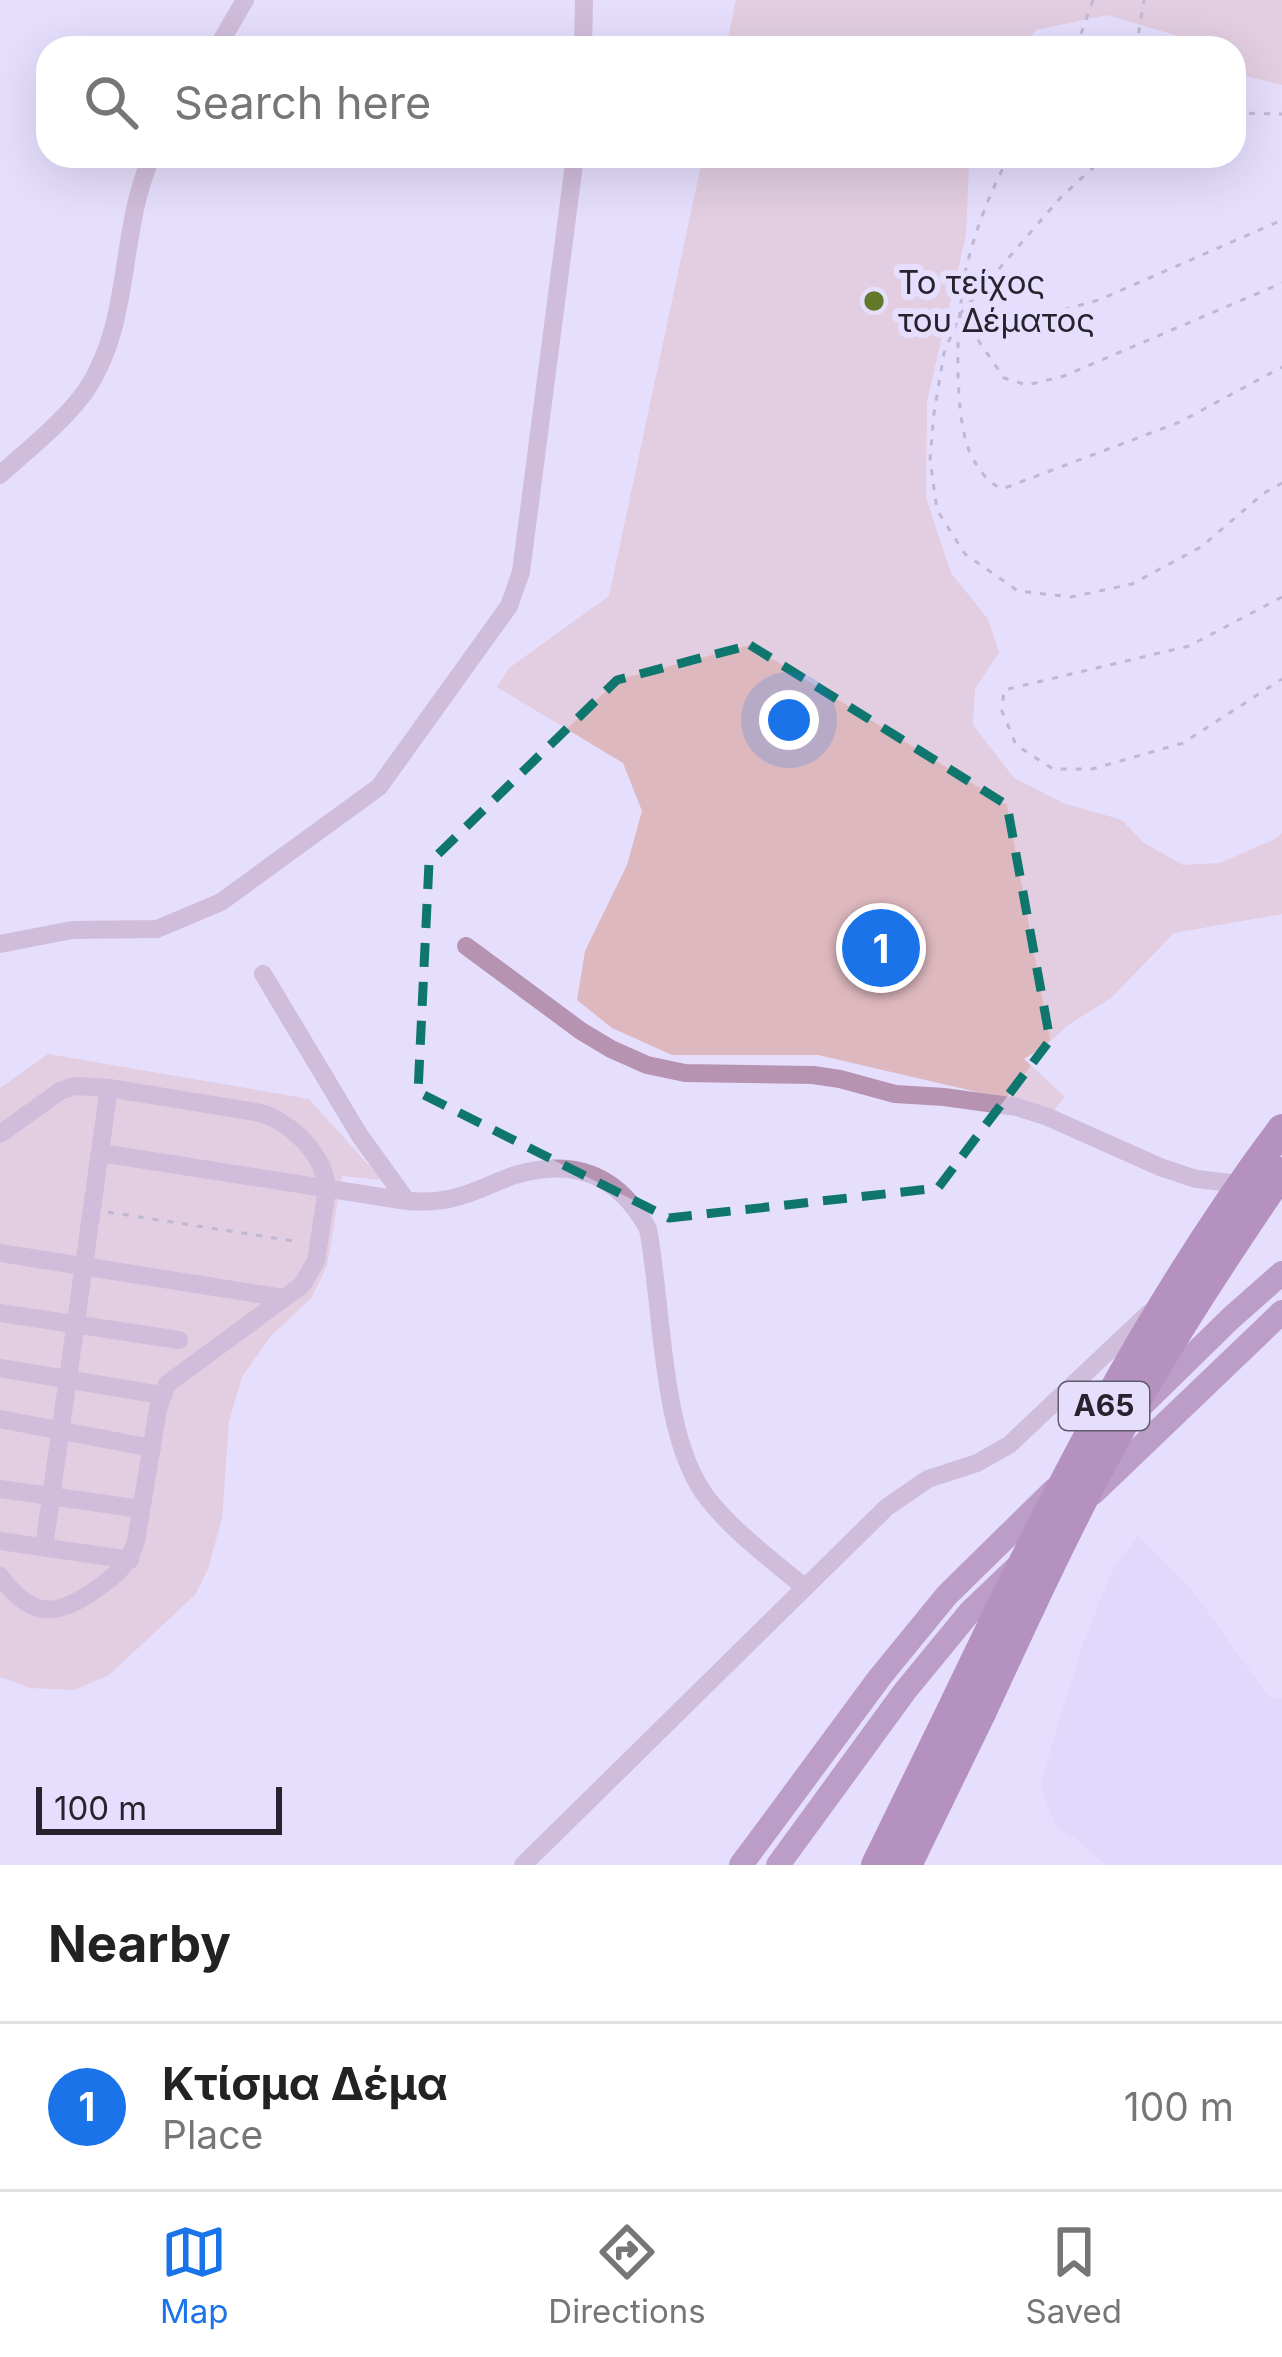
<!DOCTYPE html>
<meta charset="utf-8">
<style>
body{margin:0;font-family:Inter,sans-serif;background:#f6f6f6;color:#222}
.scale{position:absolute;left:36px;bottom:30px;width:246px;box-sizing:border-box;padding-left:12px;border:6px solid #26232e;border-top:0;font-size:33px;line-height:42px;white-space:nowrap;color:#26232e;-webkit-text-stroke:9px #e5defd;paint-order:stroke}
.you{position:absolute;left:789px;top:720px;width:42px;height:42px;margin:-30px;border:9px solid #fff;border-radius:50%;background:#1a73e8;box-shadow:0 0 0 18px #1a73e833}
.badge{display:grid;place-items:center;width:78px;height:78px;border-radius:50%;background:#1a73e8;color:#fff;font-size:39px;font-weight:700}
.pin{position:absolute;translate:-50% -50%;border:6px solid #fff;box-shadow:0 3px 12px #0006}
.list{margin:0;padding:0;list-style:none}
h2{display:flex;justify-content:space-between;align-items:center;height:156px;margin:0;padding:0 48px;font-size:51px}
h2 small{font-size:39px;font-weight:400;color:#767676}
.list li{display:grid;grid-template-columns:78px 1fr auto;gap:36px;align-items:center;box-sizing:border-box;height:168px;padding:0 48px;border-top:3px solid #e0e0e0}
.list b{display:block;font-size:45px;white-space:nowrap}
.list p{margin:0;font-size:39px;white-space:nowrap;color:#767676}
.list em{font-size:39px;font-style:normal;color:#767676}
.icon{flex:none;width:66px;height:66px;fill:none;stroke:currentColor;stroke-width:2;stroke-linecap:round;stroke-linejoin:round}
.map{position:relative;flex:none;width:1282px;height:1865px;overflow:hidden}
.search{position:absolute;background:#fff;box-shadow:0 12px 48px #0002;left:36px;right:36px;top:36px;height:132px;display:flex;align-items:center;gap:30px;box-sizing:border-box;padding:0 42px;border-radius:36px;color:#767676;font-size:45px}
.sheet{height:324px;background:#fff}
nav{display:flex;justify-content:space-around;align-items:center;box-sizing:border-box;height:168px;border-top:3px solid #e0e0e0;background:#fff;font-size:33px;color:#767676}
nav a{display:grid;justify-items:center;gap:6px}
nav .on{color:#1a73e8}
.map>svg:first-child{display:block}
.built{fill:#dbd2f8}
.green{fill:#deb8bf}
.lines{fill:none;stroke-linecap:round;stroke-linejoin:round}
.path{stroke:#8e899e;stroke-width:3;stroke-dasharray:6 9;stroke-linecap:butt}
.minor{stroke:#b693b1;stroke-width:18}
.major{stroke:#8b4f86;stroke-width:24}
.highway{stroke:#7a3476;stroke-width:30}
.highway-bridge{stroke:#7a3476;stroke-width:30}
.marked{fill:none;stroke:#0f766e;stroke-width:9;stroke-dasharray:24 15;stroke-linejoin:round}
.poi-dot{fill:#63792a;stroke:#e5defd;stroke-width:4.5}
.labels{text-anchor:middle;stroke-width:12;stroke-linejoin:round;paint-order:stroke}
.shield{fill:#e5defd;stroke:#5f5b6c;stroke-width:3}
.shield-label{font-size:30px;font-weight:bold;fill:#26232e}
.poi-label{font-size:33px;fill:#26232e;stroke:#e5defd;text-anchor:start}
</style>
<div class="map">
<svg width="1282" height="1865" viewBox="0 0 1282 1865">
<rect width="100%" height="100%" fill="#e5defd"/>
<path class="built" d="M1138,1535L1192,1590L1269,1697L1282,1698V1865H1106L1077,1840L1056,1827L1040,1785L1081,1649L1111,1573Z"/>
<path class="green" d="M736,0H1282V85L1234,73V48H1196L1175,35L1107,15L1036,30L1021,48H726Z
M703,156H972L969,165L966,235L927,401L926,498L951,573L988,619L999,652L975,689L973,725L1014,778L1063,803L1122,820L1144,843L1183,865L1220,863L1275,839L1282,833V914L1174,933L1112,997L1067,1026L1050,1042L1024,1059L1065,1097L1054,1110L818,1055H672L612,1028L577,1000L585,951L627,865L642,811L623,763L497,687L509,668L609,596Z
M48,1054L309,1099L382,1180L342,1176L327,1266L311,1298L271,1336L242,1377L229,1421L222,1518L208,1569L195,1595L109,1675L74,1690L30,1688L0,1677V1088Z"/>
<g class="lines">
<path class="path" d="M1076,48L1093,0
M1136,48L1144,0
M1234,113L1282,114
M1009,156C992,189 977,225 968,261C956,303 952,416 971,455C979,470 987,482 1002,489L1180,422L1282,367
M1106,156L1062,196L960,314L944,353L934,413L930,459L937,510L965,554L1018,591L1071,597L1132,584L1201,547L1264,493L1282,483
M984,289L1006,311L1041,316L1099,300L1282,220
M961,315L1004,378L1027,385L1064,376L1282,283
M1282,597L1189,646L1004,690L1002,711L1016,745L1053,769H1092L1183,743L1282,679
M108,1212L300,1242"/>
<path class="minor" d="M217,48L245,0
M583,48L584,0
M0,475C27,450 66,420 87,389C133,319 118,231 152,156
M0,944L72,930L157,929L221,902L379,787L509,606L521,572L575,156
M466,946L581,1031L611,1049L647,1065L685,1073L813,1075L840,1079L895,1094L944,1097L1017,1107L1048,1117L1160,1167L1196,1179L1250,1185
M263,974L360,1136L407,1201
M0,1134L60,1091L74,1086L109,1088L261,1113C293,1124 324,1154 327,1189L316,1261L302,1285L167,1384L158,1409L136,1541C129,1565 115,1576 95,1590C54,1619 30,1617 0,1576
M101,1153L407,1201C422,1202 438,1202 453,1198C475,1193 494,1182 515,1175C574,1158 618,1174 648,1229C663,1306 660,1439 708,1499C735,1533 771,1559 804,1587
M0,1253L284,1298
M0,1313L179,1340
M0,1368L161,1395
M0,1419L152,1448
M0,1489L141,1509
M0,1541L130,1560
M44,1547L109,1088
M523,1865L887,1507L928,1479L977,1463L1009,1445L1149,1313"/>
<path class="major" d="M1140,1407L1231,1318L1282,1273
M1093,1493L1282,1312
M741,1865L880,1677L947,1595L1054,1490
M778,1865L905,1691L969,1613L1016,1568"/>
<path class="highway" d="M876,1865L956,1701
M907,1865L981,1713"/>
<path class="highway-bridge" d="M956,1701C1051,1502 1149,1306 1282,1129
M981,1713C1020,1629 1058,1545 1102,1463C1155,1362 1218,1266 1282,1172"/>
</g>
<path d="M0 0H1282V1865H0ZM750,645L1007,805L1050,1040L938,1188L669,1218L418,1092L429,863L617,680Z" fill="#e5defd" fill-opacity=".55" fill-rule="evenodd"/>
<path class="marked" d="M750,645L1007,805L1050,1040L938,1188L669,1218L418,1092L429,863L617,680Z"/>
<circle class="poi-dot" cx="874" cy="301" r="12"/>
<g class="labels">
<rect class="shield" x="1059" y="1382" width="90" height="48" rx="9"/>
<g class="shield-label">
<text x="1104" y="1416">Α65</text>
</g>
<g class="poi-label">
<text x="898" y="294">Το τείχος<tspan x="898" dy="38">του Δέματος</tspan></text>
</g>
</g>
</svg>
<div class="scale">100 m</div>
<div class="you"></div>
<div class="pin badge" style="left:881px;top:948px">1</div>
<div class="search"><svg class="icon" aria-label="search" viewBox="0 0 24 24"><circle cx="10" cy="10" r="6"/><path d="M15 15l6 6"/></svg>Search here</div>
</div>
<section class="sheet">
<h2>Nearby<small></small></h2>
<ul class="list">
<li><span class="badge">1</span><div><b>Κτίσμα Δέμα</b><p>Place</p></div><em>100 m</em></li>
</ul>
</section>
<nav>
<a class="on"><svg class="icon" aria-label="map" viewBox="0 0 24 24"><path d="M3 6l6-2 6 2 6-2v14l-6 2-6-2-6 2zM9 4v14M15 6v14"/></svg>Map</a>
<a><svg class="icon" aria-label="directions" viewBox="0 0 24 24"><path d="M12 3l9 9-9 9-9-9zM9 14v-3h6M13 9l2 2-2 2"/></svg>Directions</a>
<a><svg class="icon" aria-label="saved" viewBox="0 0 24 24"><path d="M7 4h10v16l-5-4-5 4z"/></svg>Saved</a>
</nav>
